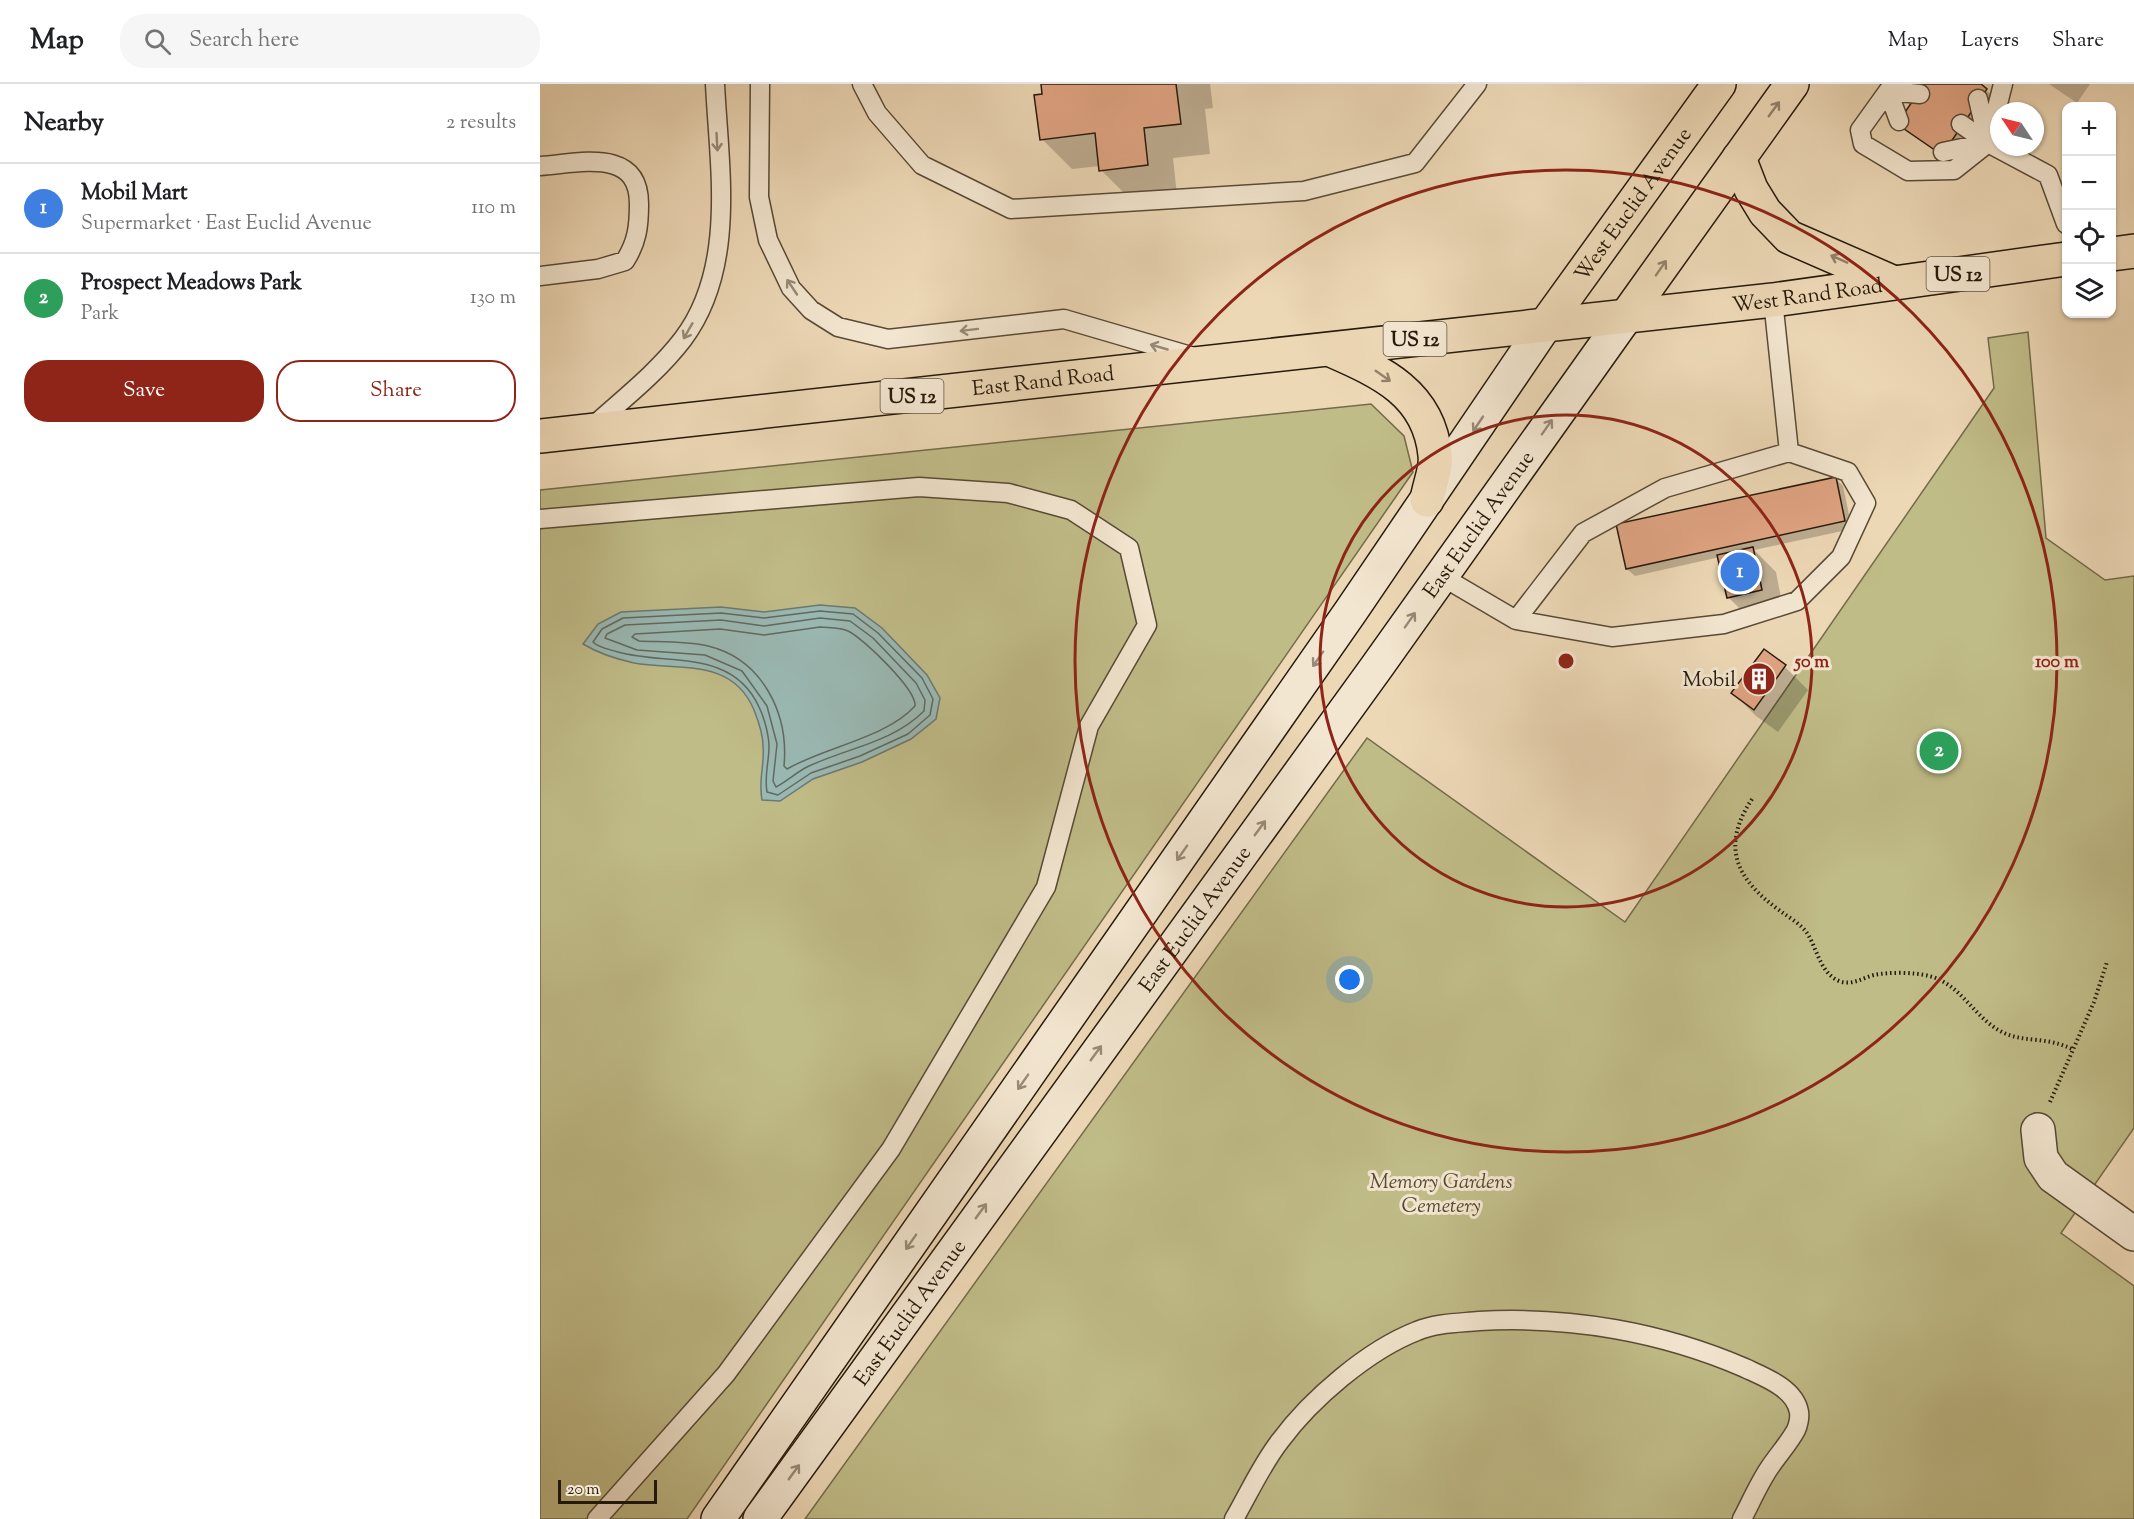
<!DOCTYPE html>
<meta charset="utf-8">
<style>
body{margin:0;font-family:"Sorts Mill Goudy",serif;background:#f6f6f6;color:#202124}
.controls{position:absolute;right:18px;top:18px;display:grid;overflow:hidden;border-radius:12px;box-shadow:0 2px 4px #0004}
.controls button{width:54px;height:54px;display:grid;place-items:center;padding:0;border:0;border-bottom:2px solid #e0e0e0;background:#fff;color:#202124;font:30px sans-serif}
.compass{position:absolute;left:1450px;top:18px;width:54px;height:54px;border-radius:50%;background:#fff;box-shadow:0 2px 4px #0004;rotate:305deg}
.scale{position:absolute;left:18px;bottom:15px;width:99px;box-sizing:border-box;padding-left:6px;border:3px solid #261a0c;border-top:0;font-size:16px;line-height:21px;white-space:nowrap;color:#261a0c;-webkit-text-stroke:4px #f3e6d0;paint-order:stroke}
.you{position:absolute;left:810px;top:896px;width:21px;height:21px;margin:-15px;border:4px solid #fff;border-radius:50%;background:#1a73e8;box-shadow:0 0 0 9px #1a73e833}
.badge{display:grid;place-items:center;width:39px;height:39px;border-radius:50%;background:#8f2418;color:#fff;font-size:20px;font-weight:700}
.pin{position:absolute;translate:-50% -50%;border:3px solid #fff;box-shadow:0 2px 6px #0006}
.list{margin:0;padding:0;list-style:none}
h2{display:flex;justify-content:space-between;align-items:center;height:78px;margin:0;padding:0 24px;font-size:26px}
h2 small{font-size:20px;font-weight:400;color:#757577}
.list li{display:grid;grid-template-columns:39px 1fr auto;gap:18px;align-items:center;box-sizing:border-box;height:90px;padding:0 24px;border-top:2px solid #e0e0e0}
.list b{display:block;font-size:22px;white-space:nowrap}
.list p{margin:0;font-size:20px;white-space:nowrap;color:#757577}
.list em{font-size:20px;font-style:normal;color:#757577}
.actions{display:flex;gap:12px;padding:18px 24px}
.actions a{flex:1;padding:14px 0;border:2px solid #8f2418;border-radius:24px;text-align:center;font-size:21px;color:#8f2418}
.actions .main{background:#8f2418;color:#fff}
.icon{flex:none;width:33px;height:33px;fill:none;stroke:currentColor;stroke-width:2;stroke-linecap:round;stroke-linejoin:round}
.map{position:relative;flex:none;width:1594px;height:1435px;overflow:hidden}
header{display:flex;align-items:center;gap:36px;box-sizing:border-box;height:84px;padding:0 30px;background:#fff;border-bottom:2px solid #e0e0e0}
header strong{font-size:28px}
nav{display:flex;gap:33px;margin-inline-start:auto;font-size:21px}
.search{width:420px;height:54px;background:#f6f6f6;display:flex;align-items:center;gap:15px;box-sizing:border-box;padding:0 21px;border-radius:24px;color:#757577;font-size:22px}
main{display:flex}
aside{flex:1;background:#fff}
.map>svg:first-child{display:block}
.green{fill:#c0bc88;stroke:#736b4a;stroke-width:1.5}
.water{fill:#9ab9b4;stroke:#6c7971;stroke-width:1.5}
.shadow{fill:#0003}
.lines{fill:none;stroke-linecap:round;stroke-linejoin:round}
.shore{stroke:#606a60;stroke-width:1.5}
.building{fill:#e0a483;stroke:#261a0c;stroke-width:1.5}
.lane-casing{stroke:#584a36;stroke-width:21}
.street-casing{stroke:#584a36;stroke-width:36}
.secondary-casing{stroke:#261a0c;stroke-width:36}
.primary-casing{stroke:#261a0c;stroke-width:36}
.path{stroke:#261a0c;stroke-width:4;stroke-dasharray:1.5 3;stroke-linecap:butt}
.lane{stroke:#f3e6d0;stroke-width:18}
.street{stroke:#f3e6d0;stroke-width:33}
.secondary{stroke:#f3e6d0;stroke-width:33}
.primary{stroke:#edd8b6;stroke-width:33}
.oneway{stroke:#93826a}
.oneway2{stroke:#978a78}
.ring{fill:none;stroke:#8f2418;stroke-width:3}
.labels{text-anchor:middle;stroke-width:6;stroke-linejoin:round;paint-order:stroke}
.shield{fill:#f3e6d0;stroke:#645747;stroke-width:1.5}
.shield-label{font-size:20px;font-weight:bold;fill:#261a0c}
.street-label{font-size:21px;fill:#261a0c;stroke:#f3e6d0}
.poi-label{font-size:21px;fill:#261a0c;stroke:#f3e6d0;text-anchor:end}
.park-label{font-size:21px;font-style:italic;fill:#544b31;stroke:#f3e6d0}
.centre{fill:#8f2418;stroke:#f3e6d0;stroke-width:3}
.ring-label{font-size:18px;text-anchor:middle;font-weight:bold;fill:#8f2418;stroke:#f3e6d0;stroke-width:6;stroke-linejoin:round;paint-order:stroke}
</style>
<header>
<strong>Map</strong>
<div class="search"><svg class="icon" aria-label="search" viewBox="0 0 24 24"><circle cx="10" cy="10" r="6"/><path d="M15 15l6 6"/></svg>Search here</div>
<nav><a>Map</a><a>Layers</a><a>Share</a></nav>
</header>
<main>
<aside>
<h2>Nearby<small>2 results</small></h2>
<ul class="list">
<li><span class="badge" style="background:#3f7fe0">1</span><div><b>Mobil Mart</b><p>Supermarket · East Euclid Avenue</p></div><em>110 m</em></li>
<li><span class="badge" style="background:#2e9e5b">2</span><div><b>Prospect Meadows Park</b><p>Park</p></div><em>130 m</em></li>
</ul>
<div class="actions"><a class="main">Save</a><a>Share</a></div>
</aside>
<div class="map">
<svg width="1594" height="1435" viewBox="0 0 1594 1435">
<rect width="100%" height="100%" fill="#edd8b6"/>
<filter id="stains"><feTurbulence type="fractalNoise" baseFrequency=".00333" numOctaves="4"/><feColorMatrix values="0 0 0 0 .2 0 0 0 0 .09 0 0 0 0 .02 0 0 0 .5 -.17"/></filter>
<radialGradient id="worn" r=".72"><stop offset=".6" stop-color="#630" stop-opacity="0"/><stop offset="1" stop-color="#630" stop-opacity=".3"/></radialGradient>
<path class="green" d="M1488,248L1506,454L1565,496L1594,492V1044L1521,1149L1594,1202V1435H265L827,654L1085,838L1454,304L1448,254Z
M831,320L864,352L873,388L147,1435H0V406Z"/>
<path class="water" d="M280,521L315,524L342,544L387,591L400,614L396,635L371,655L322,678L273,695L240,717L222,716C218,694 225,681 223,662C223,651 218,636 214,626C192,573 138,587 94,579C76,575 58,569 43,560L58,540L81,528L181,523L224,528Z"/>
<path class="shadow" d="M503,0H670L673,24L665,25L670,70L633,74L637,111L591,116L561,86L560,82L532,85L502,55Z
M1386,0H1438L1454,13L1410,77L1359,39Z
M1509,0H1550L1537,19Z
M1295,394L1303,402L1312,445L1214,466L1236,488L1244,529L1211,536L1188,513L1180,473L1095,492L1087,485Z
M1224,567L1245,583L1268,606L1238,648L1216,632L1193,609Z"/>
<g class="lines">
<path class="shore" d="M280,527L313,530L338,549L382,594L393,615L390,631L368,650L320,672L271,689L238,711L227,708C224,692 229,678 229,663C229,651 224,633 219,623C192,564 128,582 78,568C69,565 59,564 53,558L62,545L83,534L181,529L224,534Z
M280,534L310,537L333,554L376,599L385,616L384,627C352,659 306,664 267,683C257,688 247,697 236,703L233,697L237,660L227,622L202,587L165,571L97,566L65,554L67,550L85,541L181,536L224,542Z
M280,543C288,544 300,543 308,547C323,554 377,606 375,622C346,654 285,663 247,685L244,682C249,629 222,575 168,562C146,557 121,558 99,557L92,553L95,550L180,545L224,551Z"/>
</g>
<path class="building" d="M501,0H636L641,40L604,44L608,81L559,87L555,49L500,56L494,11L502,10Z
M1384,0H1441L1447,5L1402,71L1357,40Z
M1296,393L1305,437L1086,485L1076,440Z
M1213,463L1222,506L1187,514L1177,471Z
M1224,565L1246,581L1214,626L1191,609Z"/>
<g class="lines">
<g class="lane-casing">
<path id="lane" d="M220,0L219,113L228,156L251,204L271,226L298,243L348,255L524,235L654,273
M322,0L337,29L382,81L471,125L764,107L875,79L937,0
M1363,0L1348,7L1320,46L1323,60L1368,87L1414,86L1448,59
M1463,0L1448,59L1508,91L1526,140
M1348,7L1380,10
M1348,7L1359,37
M1438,15L1447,54
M1421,40L1448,59
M1403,68L1446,59
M0,82C37,80 99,62 99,120C99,143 97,158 85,177L58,185L0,192
M51,344C83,315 117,289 143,255C197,183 179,83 175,0
M0,435L379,403L468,409L531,426L589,464L607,541L549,642L506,803L351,1065L186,1290L57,1435
M901,492L976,536L1043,449L1125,404L1249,368L1233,216
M976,536L1072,553L1184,540L1257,517L1301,473L1326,419L1308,388L1249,368
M694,1435C709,1409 722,1380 740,1357C771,1315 828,1266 877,1247C896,1239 919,1239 939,1237C1030,1232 1122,1248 1205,1284C1224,1293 1255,1304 1259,1328C1260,1333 1258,1342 1256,1346C1249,1359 1238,1371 1230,1383C1219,1399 1211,1418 1202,1435"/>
</g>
<g class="street-casing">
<path id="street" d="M1498,1046L1501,1074L1513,1092L1594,1150"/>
</g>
<g class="secondary-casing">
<g id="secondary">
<path d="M178,1435L811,527L1006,240"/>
<path id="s1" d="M220,1435L836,584L1087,231"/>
</g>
</g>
<g class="primary-casing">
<g id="primary">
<path d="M1199,74L1211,105L1225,128L1249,153L1352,198"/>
<path d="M1572,170L1594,167"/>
<path d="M1087,231L1252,0"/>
<path id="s2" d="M1006,240L1179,0"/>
<path d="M791,266C841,288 889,309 895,371C897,384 889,402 887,416"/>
<path id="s3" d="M0,352L1233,216L1526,175"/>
</g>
</g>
<path class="path" d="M1212,715C1181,762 1195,794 1239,826C1248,833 1260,839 1267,849C1277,864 1280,889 1299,897C1312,902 1322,894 1334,891C1348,888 1375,888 1389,892C1422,900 1434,935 1464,949C1486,959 1507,952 1534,966
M1510,1018L1554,918L1567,878"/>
<use href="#lane" class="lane"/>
<use href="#street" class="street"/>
<use href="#secondary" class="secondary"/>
<use href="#primary" class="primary"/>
</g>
<defs><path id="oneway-shaft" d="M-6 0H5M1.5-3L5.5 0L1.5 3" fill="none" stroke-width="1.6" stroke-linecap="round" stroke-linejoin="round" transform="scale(1.5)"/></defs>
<g class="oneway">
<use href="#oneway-shaft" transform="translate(1234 25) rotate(-54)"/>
<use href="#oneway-shaft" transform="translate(1299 175) rotate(-156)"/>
<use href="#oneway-shaft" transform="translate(1121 184) rotate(-55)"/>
<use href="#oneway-shaft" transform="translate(843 292) rotate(35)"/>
</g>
<g class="oneway2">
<use href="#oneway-shaft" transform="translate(177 58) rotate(87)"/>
<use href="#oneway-shaft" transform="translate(252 203) rotate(-124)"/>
<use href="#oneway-shaft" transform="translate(429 246) rotate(173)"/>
<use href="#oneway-shaft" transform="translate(148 247) rotate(120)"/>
<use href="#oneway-shaft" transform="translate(619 263) rotate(-164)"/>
<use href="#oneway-shaft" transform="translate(938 340) rotate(124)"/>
<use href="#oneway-shaft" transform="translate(1007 343) rotate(-55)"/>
<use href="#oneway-shaft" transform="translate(870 536) rotate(-55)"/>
<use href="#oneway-shaft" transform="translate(778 575) rotate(125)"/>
<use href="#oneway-shaft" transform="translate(720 744) rotate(-54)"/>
<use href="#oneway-shaft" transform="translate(642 769) rotate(125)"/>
<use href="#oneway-shaft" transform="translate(556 969) rotate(-54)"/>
<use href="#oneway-shaft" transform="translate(483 998) rotate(125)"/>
<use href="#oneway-shaft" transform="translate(441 1127) rotate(-54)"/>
<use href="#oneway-shaft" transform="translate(371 1158) rotate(125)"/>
<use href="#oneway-shaft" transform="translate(254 1388) rotate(-54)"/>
</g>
<g class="ring">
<circle cx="1026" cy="577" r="246"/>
<circle cx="1026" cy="577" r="491"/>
</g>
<defs>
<g id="building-disc" transform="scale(1.725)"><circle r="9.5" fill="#8f2418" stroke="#f3e6d0"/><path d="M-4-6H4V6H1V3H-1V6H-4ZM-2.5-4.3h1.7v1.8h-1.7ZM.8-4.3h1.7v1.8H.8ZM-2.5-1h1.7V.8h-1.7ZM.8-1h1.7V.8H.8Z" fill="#fff"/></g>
</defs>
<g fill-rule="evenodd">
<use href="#building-disc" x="1219" y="595"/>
</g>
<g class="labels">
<g class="shield">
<rect x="1386.5" y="173" width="63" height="34" rx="4.5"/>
<rect x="843.5" y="238" width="63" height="34" rx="4.5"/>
<rect x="340.5" y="295" width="63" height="34" rx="4.5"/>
</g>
<g class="shield-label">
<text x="1418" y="197">US 12</text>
<text x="875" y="262">US 12</text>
<text x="372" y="319">US 12</text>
</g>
<g class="street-label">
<text dy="7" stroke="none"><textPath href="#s2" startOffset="148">West Euclid Avenue</textPath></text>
<text dy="7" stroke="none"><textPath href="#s3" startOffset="1275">West Rand Road</textPath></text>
<text dy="7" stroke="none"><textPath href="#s3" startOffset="506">East Rand Road</textPath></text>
<text dy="7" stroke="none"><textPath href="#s1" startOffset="1227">East Euclid Avenue</textPath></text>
<text dy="7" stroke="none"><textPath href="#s1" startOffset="741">East Euclid Avenue</textPath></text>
<text dy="7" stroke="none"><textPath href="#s1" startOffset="255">East Euclid Avenue</textPath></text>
</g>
<g class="poi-label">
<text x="1196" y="602">Mobil</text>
</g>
<g class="park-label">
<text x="901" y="1104">Memory Gardens<tspan x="901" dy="24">Cemetery</tspan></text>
</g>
</g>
<circle cx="1026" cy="577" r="9" class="centre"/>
<g class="ring-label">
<text x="1272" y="583">50 m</text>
<text x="1517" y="583">100 m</text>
</g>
<rect width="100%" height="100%" filter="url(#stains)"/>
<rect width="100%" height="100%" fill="url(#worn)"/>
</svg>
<div class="controls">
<button>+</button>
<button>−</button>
<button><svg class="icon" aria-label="locate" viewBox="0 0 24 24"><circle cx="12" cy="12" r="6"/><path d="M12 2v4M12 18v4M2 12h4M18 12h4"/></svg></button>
<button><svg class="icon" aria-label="layers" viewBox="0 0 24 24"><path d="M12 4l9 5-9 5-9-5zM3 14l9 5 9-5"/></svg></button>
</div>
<svg class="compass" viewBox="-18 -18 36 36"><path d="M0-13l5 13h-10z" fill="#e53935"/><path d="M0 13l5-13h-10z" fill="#757577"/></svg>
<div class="scale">20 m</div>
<div class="you"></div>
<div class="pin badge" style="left:1200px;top:488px;background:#3f7fe0">1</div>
<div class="pin badge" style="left:1399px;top:667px;background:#2e9e5b">2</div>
</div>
</main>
